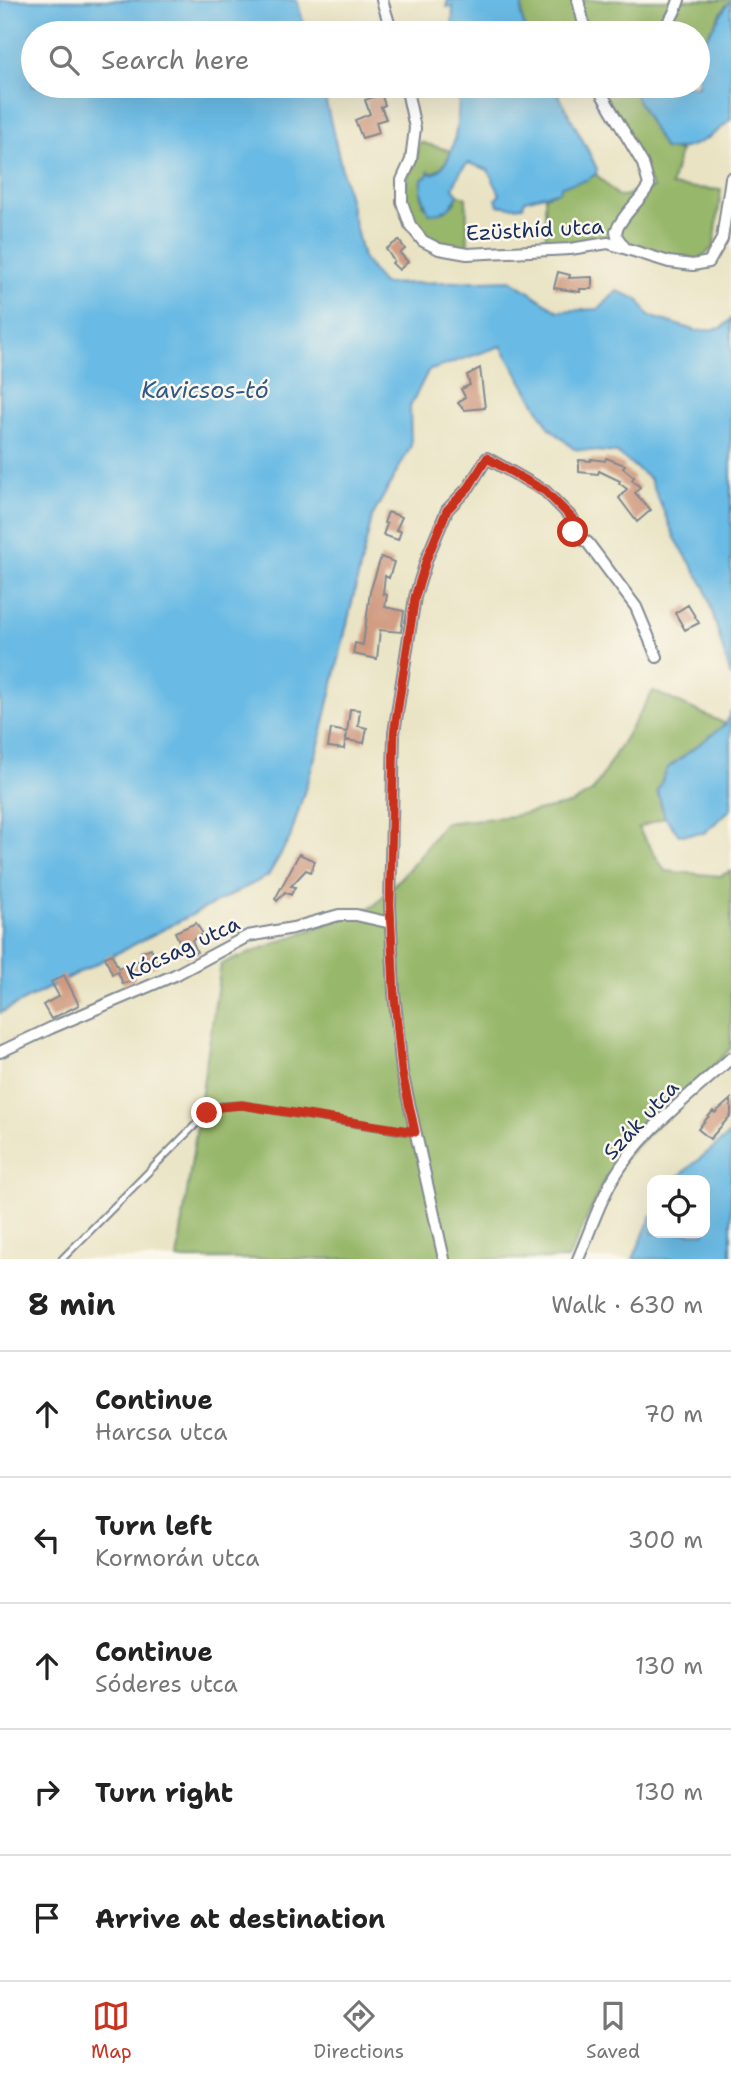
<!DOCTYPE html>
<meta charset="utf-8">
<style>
body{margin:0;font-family:"Shantell Sans",sans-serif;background:#f6f6f6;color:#222}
.controls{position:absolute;right:21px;bottom:21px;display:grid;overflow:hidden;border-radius:14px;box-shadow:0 7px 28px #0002}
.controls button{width:63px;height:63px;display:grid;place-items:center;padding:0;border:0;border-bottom:2px solid #e0e0e0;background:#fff;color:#222;font:35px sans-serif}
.stop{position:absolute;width:21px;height:21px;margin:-16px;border:5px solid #c8321e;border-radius:50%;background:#fff}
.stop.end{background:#c8321e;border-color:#fff;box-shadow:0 2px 7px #0008}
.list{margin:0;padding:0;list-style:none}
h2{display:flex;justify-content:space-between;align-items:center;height:91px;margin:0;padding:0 28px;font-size:30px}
h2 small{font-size:23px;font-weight:400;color:#767676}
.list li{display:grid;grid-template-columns:46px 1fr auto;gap:21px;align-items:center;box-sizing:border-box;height:126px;padding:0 28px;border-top:2px solid #e0e0e0}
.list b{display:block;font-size:26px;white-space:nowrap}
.list p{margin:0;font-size:23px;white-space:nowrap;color:#767676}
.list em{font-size:23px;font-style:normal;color:#767676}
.icon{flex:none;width:38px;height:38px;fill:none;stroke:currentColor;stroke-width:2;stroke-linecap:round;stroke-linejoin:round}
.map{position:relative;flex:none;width:731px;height:1259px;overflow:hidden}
.search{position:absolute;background:#fff;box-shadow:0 7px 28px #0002;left:21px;right:21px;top:21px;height:77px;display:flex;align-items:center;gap:18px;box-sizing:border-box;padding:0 24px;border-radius:38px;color:#767676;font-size:26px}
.sheet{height:721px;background:#fff}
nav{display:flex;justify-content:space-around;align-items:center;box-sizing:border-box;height:98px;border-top:2px solid #e0e0e0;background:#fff;font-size:19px;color:#767676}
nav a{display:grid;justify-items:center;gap:4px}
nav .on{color:#c8321e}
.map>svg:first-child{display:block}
.forest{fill:#97b76a;stroke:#597364;stroke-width:2}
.water{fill:#69bae4;stroke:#4274a1;stroke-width:2}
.building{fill:#cf997f}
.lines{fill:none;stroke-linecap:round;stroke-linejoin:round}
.lane-casing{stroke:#828990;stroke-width:9}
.street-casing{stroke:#828990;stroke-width:14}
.lane{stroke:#fff;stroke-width:5}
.street{stroke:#fff;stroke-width:10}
.route{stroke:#c8321e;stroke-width:9}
.labels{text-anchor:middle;stroke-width:5;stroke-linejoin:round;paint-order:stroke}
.street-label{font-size:21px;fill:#1b2f5e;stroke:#fbf7ec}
.water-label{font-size:23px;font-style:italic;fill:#325986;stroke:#fbf7ec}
</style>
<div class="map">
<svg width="731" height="1259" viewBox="0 0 731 1259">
<rect width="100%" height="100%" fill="#fbf7ec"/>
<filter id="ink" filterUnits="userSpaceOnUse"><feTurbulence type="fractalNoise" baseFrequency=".0143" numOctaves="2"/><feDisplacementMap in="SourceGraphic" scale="14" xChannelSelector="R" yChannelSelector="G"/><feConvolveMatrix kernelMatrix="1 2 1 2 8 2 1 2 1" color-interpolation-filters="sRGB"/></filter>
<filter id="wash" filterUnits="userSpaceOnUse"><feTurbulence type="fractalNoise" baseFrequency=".00686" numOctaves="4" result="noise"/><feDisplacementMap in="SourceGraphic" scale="28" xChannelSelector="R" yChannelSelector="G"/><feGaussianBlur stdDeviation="1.57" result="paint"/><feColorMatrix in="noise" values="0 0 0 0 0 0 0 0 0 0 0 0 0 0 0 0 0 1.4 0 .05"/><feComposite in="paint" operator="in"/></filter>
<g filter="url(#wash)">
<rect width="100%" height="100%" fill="#e9e3c3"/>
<path class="forest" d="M523,0H731V2L726,5L698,50V33H530C521,27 520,10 523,0Z
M601,86H641L633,91L664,149L680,151L671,186L721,190L714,247L700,259L639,251L605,239L546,244L545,196L560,191V186L587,180L596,174L619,197L653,188Z
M420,142L451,151C446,165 440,170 427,176L421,192L424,207L455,203L458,194L466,198L468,246L441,245L425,238L413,223L405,202L406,181L416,160Z
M653,691L726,724L668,768L657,791L665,817L638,828L665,871L720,876L731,871V1048L606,1177L568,1259H177L221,964L374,906L417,860L444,823L512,816L571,804L593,791Z"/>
<path class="water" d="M0,0H297L306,33H33V86H322L363,258L383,284L511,280L558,311L599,309L617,291L638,299L649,316L697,331L722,328L731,319V677L705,587L675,538L650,479L617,453L574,449L549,427L501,346L428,371L410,407L411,446L372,517L319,744L290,838L268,876L0,1013Z
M523,0L521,15L526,31L534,33H452L453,6L447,7V0Z
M731,2V119C713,137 690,152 664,149L632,90L641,86H698V50L727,5Z
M453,86H561L563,91L558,94C571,119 585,143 597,169L596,174L587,180L561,186L560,191L525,200L523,206L511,207L498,205L496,199L500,194L488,170L469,163C458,170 459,177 453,188L458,194C453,208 443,214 429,214L421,192L422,179L427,176L429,171L431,174C457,168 459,111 459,89H453Z
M731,711V809L704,833L679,835L665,817L657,791L668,768L726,724Z
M731,1133V1259H633L652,1214V1233H705V1180H674Z"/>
<g id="blocks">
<path class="building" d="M381,94L385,105L381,107L386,119L376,122L379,133L362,138L355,120L370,114L365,100Z
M399,240L405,249L400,253L408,262L399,270L392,263L394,261L386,249Z
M558,272L570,275L569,278L592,277V289H580V292L554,288Z
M480,368L485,408L464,410L458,403L465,397L461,389L470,385L467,375Z
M606,458L625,465L623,468L634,477L632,480L640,487L635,493L651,510L637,522L619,498L627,489L619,483L620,481L599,471L598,474L579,472V460L591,461V459L605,461Z
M388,512L402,517L396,530L401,531L398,540L383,535L387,524L384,523Z
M381,557L394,562L389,578L385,576L383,594L387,595L385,607L404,611L401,632L380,630L377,659L353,654L355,643L363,645L370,592Z
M688,605L699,623L685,630L675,613Z
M350,709L360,710L358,726L367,728L364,743L346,740Z
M331,729L347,732L344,749L328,747Z
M299,854L315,861L311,872L306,870L291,886L295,887L291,895L285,892L277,901L275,899Z
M196,923L203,934L192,940L197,952L186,956L175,932Z
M151,948L158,965L133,975L135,980L123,984L118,972L112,974L105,957L112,954L118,968L144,959L141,952Z
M64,975L79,1005L51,1019L43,1005L59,996L51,982Z
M731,1099V1115L710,1139L698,1129L713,1111L715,1113Z"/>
</g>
</g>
<g filter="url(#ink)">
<use href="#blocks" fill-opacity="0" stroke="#828990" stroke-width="2"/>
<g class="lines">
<g class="lane-casing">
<path id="lane" d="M62,1259L207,1113L221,1106L242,1105L415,1133"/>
</g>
<g class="street-casing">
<path id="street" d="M382,0L392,33
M578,0L586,33
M649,33C668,28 673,18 679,0
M406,86L415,128L411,160L402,180V202L410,225L423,241L439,249L467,254L570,249L608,243L669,262L693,265L709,262L722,239L731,178
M597,86L643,164L649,185C640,202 624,212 616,231L617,237L625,248
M0,1052L51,1028L175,975L248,936L293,928L339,915H356L391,923
M444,1259L402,1072L394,992L390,905L394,733L415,597L427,558L447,510L469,487L487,458L545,491L573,519V532L588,543L636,607L657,657
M578,1259C590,1232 598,1204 613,1179C641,1131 691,1095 731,1058"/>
</g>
<use href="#lane" class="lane"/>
<use href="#street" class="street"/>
</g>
</g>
<g class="lines" filter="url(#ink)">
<path class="route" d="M207,1113L220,1107L242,1105L415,1132L402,1072L394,992L390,905L394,733L415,597L427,558L447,510L469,487L487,458L545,491L573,519V532"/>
</g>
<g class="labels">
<g class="street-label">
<text transform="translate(535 230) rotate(-3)" y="7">Ezüsthíd utca</text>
<text transform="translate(183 948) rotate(-25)" y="7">Kócsag utca</text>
<text transform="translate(641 1120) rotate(-47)" y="7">Szák utca</text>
</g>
<g class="water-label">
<text x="205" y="398">Kavicsos-tó</text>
</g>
</g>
</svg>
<div class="controls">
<button><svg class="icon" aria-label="locate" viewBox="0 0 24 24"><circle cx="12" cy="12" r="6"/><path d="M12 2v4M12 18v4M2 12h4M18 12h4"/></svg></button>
</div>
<div class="stop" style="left:573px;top:532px"></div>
<div class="stop end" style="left:207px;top:1113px"></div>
<div class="search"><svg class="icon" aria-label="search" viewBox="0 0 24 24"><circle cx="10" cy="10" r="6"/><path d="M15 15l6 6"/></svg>Search here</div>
</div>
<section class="sheet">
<h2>8 min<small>Walk · 630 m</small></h2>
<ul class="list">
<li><svg class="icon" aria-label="ahead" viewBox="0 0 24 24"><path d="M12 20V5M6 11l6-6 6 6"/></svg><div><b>Continue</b><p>Harcsa utca</p></div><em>70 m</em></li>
<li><svg class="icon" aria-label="left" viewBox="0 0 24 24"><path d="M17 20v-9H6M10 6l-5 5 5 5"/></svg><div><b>Turn left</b><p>Kormorán utca</p></div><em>300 m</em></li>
<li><svg class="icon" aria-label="ahead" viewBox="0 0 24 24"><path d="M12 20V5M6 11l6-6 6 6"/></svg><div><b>Continue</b><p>Sóderes utca</p></div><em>130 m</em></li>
<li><svg class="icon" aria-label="right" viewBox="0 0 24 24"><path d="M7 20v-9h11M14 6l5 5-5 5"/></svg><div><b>Turn right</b></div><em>130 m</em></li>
<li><svg class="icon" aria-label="arrive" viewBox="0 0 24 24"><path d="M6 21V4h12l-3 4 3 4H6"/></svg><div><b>Arrive at destination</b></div></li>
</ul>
</section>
<nav>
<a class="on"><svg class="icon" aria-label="map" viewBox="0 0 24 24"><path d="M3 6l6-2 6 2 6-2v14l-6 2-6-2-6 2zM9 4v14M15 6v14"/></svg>Map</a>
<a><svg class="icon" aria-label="directions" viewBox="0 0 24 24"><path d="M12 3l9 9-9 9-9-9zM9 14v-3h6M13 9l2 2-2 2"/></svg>Directions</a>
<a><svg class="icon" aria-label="saved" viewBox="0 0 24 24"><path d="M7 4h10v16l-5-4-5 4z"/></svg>Saved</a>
</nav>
